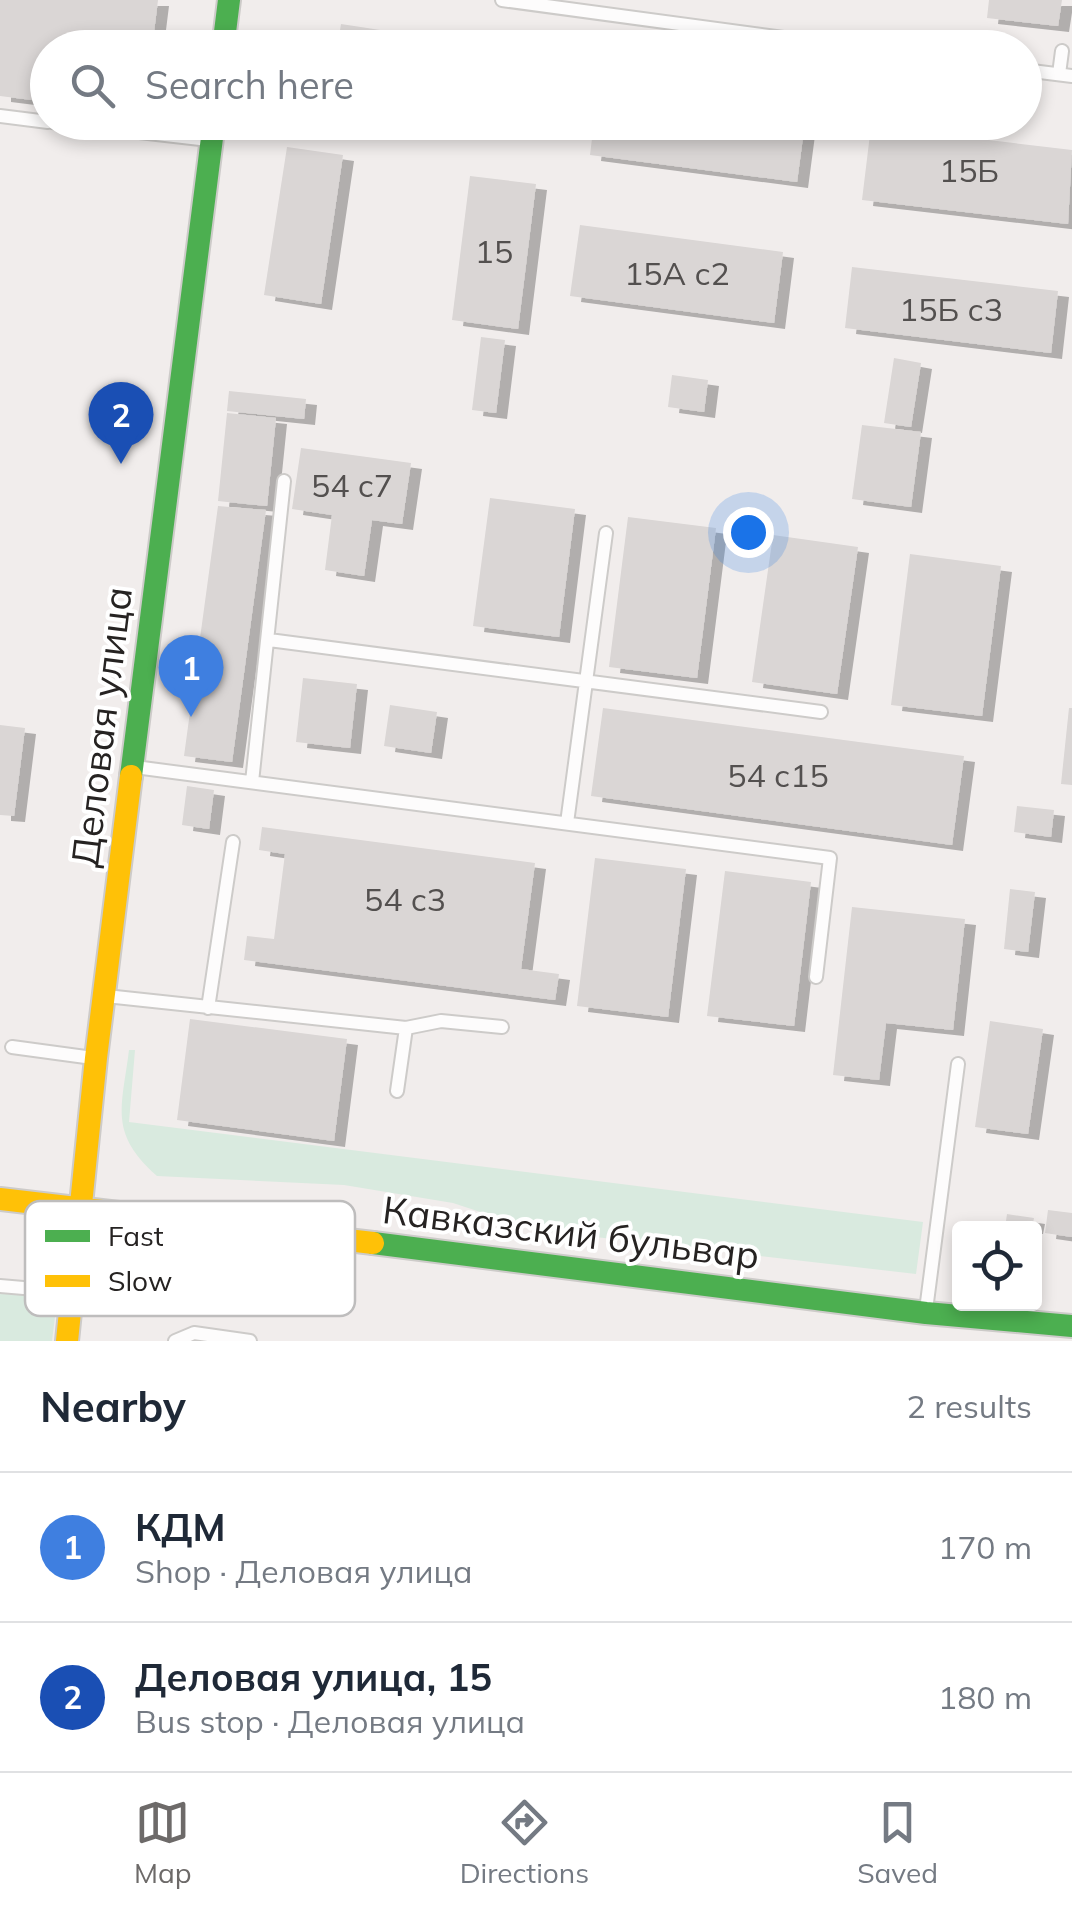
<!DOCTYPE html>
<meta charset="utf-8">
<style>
body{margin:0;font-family:Mulish,sans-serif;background:#f6f6f7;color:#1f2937}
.controls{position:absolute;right:30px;bottom:30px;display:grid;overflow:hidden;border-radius:10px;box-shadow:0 5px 15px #0003}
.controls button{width:90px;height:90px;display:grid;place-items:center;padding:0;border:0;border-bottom:2px solid #e0e1e3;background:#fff;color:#1f2937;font:50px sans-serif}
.you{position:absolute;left:748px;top:532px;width:35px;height:35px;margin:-25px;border:8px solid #fff;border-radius:50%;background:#1a73e8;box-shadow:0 0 0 15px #1a73e833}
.badge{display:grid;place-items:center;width:65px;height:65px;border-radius:50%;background:#6d6a69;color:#fff;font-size:32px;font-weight:700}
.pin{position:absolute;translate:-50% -82px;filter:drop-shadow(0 2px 5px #0008)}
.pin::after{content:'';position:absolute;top:52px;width:35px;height:30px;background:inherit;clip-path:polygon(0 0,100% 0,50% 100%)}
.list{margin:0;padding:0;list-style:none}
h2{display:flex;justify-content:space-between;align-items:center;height:130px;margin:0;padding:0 40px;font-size:42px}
h2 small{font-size:32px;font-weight:400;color:#747a83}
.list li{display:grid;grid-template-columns:65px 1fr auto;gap:30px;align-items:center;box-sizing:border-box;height:150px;padding:0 40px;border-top:2px solid #e0e1e3}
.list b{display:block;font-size:38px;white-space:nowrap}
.list p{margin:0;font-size:32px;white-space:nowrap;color:#747a83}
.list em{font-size:32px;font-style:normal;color:#747a83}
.icon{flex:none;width:55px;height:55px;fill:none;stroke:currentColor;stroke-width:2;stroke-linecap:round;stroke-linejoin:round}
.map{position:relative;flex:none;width:1072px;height:1341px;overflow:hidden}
.search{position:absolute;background:#fff;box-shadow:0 5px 15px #0003;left:30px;right:30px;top:30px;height:110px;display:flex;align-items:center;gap:25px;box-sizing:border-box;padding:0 35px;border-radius:55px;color:#747a83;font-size:38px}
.sheet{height:430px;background:#fff}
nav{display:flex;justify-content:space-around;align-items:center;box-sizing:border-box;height:140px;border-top:2px solid #e0e1e3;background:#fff;font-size:28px;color:#747a83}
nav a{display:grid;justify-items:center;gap:5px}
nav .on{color:#6d6a69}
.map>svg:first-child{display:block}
.green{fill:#d9eadf}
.building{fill:#dad6d5;filter:url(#shadow)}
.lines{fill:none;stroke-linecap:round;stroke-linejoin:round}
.lane-casing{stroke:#cdcbc9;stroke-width:16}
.fast-casing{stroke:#cdcbc9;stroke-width:26}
.slow-casing{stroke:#cdcbc9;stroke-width:26}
.lane{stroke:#fdfcfc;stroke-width:12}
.fast{stroke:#4caf50;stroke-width:22}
.slow{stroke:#ffc107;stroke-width:22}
.labels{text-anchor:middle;stroke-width:8;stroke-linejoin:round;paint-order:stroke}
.number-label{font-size:32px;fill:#53504f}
.street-label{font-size:38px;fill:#262322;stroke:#fff}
.key{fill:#fff;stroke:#bebdbd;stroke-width:2.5}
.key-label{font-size:28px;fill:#262322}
</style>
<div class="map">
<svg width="1072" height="1341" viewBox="0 0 1072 1341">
<defs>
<filter id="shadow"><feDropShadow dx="11" dy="6" stdDeviation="0" flood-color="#0004"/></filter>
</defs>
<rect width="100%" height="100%" fill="#f1edec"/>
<path class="green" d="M129,1050H135L129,1122L923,1222L916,1274L535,1230L453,1203L344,1185L157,1176C108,1133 122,1107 129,1050Z
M0,1293L42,1296L56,1309L52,1341H0Z"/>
<path class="building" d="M0,0H158L152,48H48V102L0,96Z
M989,0H1062L1058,26L987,18Z
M341,24L439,39L438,48H366L338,43Z
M274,42L300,45V48H273Z
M594,122H805L797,182L590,155Z
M871,126L1072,150L1068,224L862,200Z
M287,147L343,155L321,304L264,295Z
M470,176L536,184L518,329L452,320Z
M580,225L783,252L774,323L570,296Z
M852,267L1058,291L1051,353L845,328Z
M481,337L505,340L496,413L472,410Z
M894,358L921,363L911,427L884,423Z
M672,375L708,380L704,412L668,407Z
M229,391L306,399L304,419L227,411Z
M227,413L276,418L267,506L218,501Z
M862,425L921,432L911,507L852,499Z
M301,448L411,463L402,524L372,520L364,576L325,570L332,515L292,509Z
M490,498L575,509L559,637L473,626Z
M218,506L266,510L232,762L184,756Z
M628,517L716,528L697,678L609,667Z
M773,535L858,547L837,694L752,682Z
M910,554L1001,566L982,716L891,705Z
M303,678L357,684L350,748L296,742Z
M390,705L437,712L431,753L384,746Z
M603,708L964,756L952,845L591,796Z
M1069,708H1072V785L1061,784Z
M0,725L25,728L14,816L0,815Z
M187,786L214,790L209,829L182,825Z
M1017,806L1054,810L1051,837L1014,832Z
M262,827L535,863L521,969L559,974L555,1000L244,960L247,936L274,939L285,854L259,850Z
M595,858L686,869L668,1017L577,1006Z
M725,871L811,882L794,1026L707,1016Z
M1010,889L1035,892L1028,952L1004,949Z
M852,907L965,919L953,1030L886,1023L879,1080L833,1075Z
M190,1019L347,1039L334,1141L177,1120Z
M990,1021L1043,1029L1028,1134L975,1127Z
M1048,1210L1072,1213V1237L1045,1233Z
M1007,1214L1034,1218L1032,1228H1005Z"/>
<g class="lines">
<g class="lane-casing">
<path id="lane" d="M502,0L858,48
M966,48L967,40
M1024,70L1072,76
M1059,74L1062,51
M0,116L48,122
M52,122L209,140
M269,640L821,712
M135,767L830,858L816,977
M252,782L284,481
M567,823L606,533
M106,996L406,1028L441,1021L502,1027
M208,1008L233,842
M12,1047L93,1058
M397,1091L406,1028
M0,1286L70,1292
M926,1310L958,1064
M175,1341L194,1333L250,1341"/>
</g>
<g class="fast-casing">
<path id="fast" d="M223,48L229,0
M131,776L214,122
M373,1243L926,1313L1072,1326"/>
</g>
<g class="slow-casing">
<path id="slow" d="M0,1199L373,1243
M67,1341L96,1058L131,776"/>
</g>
<use href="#lane" class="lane"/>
<use href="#fast" class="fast"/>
<use href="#slow" class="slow"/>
</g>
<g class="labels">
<g class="number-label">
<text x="969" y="182">15Б</text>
<text x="494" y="263">15</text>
<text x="677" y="285">15А с2</text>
<text x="951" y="321">15Б с3</text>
<text x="352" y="497">54 с7</text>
<text x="778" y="787">54 с15</text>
<text x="405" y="911">54 с3</text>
</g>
<g class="street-label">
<text transform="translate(102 727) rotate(-83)" y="13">Деловая улица</text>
<text transform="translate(571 1233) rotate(7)" y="13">Кавказский бульвар</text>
</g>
</g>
<rect x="25" y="1201" width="330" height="115" rx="15" class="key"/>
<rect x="45" y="1230" width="45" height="12" fill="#4caf50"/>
<rect x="45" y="1275" width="45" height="12" fill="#ffc107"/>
<g class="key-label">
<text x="108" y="1246">Fast</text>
<text x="108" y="1291">Slow</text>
</g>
</svg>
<div class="controls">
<button><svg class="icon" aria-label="locate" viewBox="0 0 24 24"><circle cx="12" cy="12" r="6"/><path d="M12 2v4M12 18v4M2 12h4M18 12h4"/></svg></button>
</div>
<div class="you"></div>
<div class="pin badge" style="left:191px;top:717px;background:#3f7fe0">1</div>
<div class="pin badge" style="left:121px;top:464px;background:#1a4fb4">2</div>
<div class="search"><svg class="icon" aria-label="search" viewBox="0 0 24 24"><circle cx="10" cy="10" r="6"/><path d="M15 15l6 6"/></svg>Search here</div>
</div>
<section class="sheet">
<h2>Nearby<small>2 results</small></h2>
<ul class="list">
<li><span class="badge" style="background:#3f7fe0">1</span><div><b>КДМ</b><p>Shop · Деловая улица</p></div><em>170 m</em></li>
<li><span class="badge" style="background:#1a4fb4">2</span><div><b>Деловая улица, 15</b><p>Bus stop · Деловая улица</p></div><em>180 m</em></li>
</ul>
</section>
<nav>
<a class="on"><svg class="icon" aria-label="map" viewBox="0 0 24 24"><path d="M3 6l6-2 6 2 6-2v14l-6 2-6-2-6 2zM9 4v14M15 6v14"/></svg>Map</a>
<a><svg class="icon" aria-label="directions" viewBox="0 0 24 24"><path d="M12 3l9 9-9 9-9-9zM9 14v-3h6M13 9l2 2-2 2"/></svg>Directions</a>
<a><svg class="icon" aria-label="saved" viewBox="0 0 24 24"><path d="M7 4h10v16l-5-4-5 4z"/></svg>Saved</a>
</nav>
